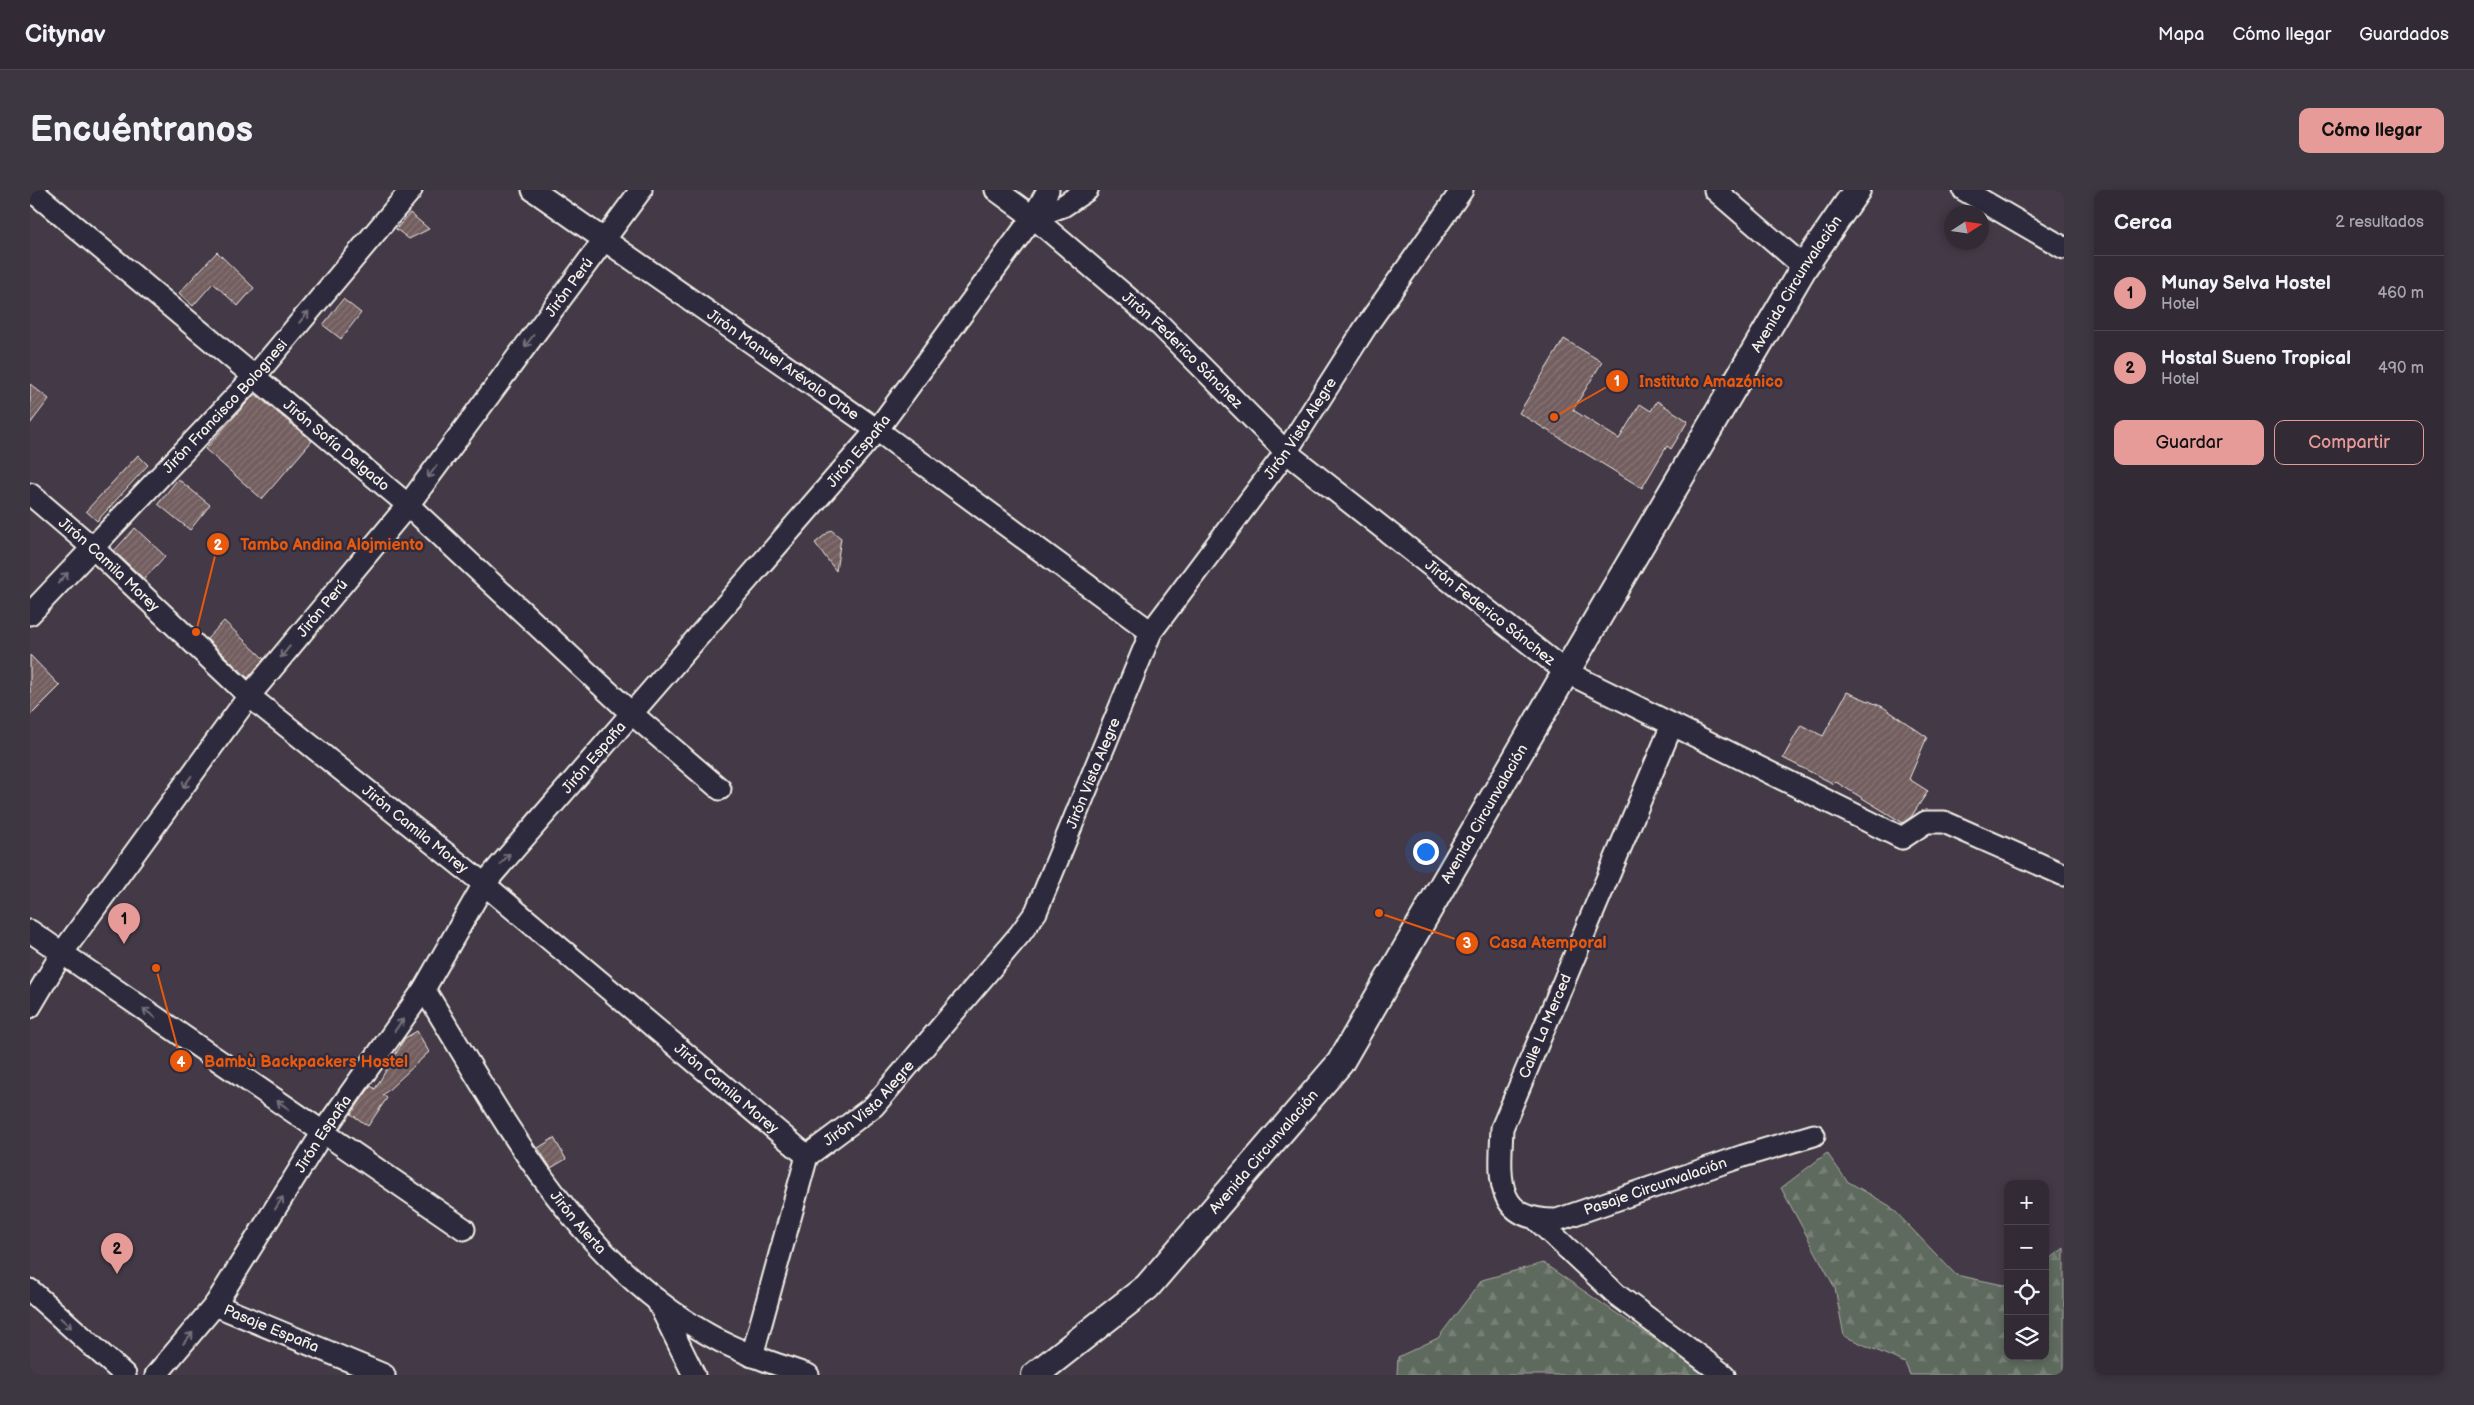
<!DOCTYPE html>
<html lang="es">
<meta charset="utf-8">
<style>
body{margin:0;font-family:"Balsamiq Sans",sans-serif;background:#3d3741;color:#f1f3f6}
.controls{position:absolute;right:15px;bottom:15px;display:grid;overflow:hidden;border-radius:10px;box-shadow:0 2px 8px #0003}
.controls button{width:45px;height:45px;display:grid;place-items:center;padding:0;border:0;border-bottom:1px solid #4d4750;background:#322b35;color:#f1f3f6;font:25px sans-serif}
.compass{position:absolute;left:1914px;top:15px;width:45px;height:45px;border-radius:50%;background:#322b35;box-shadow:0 2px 8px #0003;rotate:78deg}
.you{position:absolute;left:1395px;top:661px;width:18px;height:18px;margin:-12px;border:4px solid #fff;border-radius:50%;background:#1a73e8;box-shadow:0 0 0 8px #1a73e833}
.badge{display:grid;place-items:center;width:32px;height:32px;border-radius:50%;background:#e69b98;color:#111;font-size:16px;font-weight:700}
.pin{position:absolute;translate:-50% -41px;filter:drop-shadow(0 1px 2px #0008)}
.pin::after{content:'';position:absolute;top:26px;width:18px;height:15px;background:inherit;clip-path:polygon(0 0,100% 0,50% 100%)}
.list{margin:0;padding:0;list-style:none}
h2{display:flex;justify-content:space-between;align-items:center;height:65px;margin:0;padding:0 20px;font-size:21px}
h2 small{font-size:16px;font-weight:400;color:#a8a7ad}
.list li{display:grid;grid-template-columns:32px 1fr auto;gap:15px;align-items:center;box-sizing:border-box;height:75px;padding:0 20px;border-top:1px solid #4d4750}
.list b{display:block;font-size:19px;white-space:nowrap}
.list p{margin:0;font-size:16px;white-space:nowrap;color:#a8a7ad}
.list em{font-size:16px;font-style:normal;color:#a8a7ad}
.actions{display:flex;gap:10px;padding:15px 20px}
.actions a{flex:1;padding:11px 0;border:1px solid #e69b98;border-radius:10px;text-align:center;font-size:18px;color:#e69b98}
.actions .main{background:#e69b98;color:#111}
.icon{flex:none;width:28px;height:28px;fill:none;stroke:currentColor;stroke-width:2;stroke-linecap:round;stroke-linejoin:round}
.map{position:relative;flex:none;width:2034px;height:1185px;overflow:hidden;border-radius:10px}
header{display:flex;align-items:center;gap:30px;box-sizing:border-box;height:70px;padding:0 25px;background:#322b35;border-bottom:1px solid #4d4750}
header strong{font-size:24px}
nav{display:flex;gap:28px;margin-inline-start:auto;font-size:18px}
.intro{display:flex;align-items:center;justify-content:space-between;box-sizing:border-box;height:120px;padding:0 30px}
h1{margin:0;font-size:35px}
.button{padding:12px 22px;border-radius:10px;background:#e69b98;color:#111;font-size:18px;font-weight:700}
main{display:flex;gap:30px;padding:0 30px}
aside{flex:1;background:#322b35;border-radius:10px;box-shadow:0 2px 8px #0003}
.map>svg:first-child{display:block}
.forest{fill:url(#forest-firs);stroke:#aaaea3}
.building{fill:url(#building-hatch);stroke:#f4f1e8}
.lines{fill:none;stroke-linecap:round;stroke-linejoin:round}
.minor-casing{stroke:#f4f1e8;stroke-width:25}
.major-casing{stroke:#f4f1e8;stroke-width:30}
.minor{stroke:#2f2a3d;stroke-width:21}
.major{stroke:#2f2a3d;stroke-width:26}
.oneway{stroke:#747079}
.labels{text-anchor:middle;stroke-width:4.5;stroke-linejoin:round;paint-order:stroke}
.street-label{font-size:15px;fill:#f4f1e8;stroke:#2f2a3d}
.leader{fill:none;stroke:#e8590c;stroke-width:2}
.callout-dot{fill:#e8590c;stroke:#2f2a3d;stroke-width:2}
.mark-label{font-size:15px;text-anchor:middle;font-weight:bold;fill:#fff}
.callout-label{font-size:16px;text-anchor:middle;font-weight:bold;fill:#e8590c;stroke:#2f2a3d;stroke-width:4.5;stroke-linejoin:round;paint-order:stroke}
</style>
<header>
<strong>Citynav</strong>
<nav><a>Mapa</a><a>Cómo llegar</a><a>Guardados</a></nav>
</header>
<div class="intro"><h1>Encuéntranos</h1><a class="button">Cómo llegar</a></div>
<main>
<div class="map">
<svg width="2034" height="1185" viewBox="0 0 2034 1185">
<defs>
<pattern id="forest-firs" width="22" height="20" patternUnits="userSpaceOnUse" patternTransform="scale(1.25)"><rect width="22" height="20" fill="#5f6a5e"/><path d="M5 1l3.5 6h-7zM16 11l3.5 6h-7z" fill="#778075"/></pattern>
<pattern id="building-hatch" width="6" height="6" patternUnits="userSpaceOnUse" patternTransform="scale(1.25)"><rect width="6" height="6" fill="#725d5f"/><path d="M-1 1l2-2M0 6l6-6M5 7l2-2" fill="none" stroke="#877576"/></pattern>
</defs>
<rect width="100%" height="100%" fill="#433947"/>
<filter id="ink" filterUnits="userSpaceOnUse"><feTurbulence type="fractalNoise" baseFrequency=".02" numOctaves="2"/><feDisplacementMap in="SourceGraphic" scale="10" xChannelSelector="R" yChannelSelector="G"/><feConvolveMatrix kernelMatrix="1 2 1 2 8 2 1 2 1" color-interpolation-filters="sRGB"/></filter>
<g filter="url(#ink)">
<path class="forest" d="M1797,963L1817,991L1860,1016L1926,1085L1978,1096V1166H2015V1073L2034,1058V1185H1880L1875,1173L1814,1146L1805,1098L1751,998Z
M1513,1073L1674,1183L1675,1185H1367L1368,1167L1408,1148L1452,1090Z"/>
<path class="building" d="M380,23L399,39L379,49L366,39Z
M187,62L224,98L208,116L183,93L163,116L149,103Z
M313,109L331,123L311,149L293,135Z
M1534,149L1572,172L1543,220L1589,249L1610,214L1621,221L1627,211L1658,231L1641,259L1637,256L1612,298L1489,223Z
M0,194L19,209L0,234Z
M225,204L282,251L232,309L175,259Z
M108,265L118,275L67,331L56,321Z
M148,289L180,315L160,340L128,314Z
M105,338L135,366L114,389L84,361Z
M801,340L811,348L806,381L785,353Z
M194,431L234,469L218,488L177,449Z
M0,465L30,496L0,526Z
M1817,502L1853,517L1897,547L1879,589L1898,601L1881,627L1873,633L1806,592L1804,594L1753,568L1771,535L1793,546Z
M387,841L399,862L353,905L357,908L338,936L321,924L341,896L345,899L375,848Z
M524,948L536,969L521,978L508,958Z"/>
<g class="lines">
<g class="minor-casing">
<g id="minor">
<path id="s1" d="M1,0L378,315L601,523L690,599"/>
<path id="s2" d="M503,0L847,240L1121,442"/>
<path id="s3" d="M966,0L1003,27L1131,136L1256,262L1536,482L1872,648L1896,632H1914L2034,685"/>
<path d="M1685,0L1774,77"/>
<path d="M1934,0L2034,58"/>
<path d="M1003,27L1033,16L1057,0"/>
<path id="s4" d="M0,304L62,357L219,506L454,694L777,966"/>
<path id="s5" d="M0,424L225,186L381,0"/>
<path id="s6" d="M1642,535L1472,938C1470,987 1463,1031 1527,1030L1713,966L1784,945"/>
<path d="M0,741L434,1039"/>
<path id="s7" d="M394,799C474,929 548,1077 690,1151C718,1165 748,1175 778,1185"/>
<path id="s8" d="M0,817L32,763L219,506L378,315L611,0"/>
<path d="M1507,1030L1587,1105L1694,1185"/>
<path d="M0,1100L95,1185"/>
<path d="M627,1110L664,1185"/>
<path id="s9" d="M185,1115L354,1185"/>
<path id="s10" d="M722,1166L777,966L844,916L990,744L1006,722L1121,442L1256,262L1335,138L1432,0"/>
<path id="s11" d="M126,1185L185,1115L293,942L394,799L454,694L847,240L1003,27L1018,0"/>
</g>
</g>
<g class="major-casing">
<g id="major">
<path id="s12" d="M1005,1185L1117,1097L1310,873L1536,482L1774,77L1827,0"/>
</g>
</g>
<use href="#minor" class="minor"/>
<use href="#major" class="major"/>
</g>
<defs><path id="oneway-shaft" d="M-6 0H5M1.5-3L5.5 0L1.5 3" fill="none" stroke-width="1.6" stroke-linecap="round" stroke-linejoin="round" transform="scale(1.25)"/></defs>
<g class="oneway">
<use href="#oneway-shaft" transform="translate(274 127) rotate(-50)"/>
<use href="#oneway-shaft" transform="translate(499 151) rotate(127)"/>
<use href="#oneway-shaft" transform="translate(402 282) rotate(127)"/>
<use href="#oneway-shaft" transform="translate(33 388) rotate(-47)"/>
<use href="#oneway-shaft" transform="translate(255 462) rotate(130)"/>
<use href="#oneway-shaft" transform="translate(157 592) rotate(126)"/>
<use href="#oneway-shaft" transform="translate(475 669) rotate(-49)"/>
<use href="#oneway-shaft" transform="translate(119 823) rotate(-145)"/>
<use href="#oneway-shaft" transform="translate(369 835) rotate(-55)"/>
<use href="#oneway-shaft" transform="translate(253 915) rotate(-145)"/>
<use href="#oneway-shaft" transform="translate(249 1013) rotate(-58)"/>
<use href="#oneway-shaft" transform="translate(36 1133) rotate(42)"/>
<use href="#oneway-shaft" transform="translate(158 1148) rotate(-50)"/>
</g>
</g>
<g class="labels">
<g class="street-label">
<text dy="5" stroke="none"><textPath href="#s12" startOffset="1341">Avenida Circunvalación</textPath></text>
<text dy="5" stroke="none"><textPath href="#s8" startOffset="900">Jirón Perú</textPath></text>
<text dy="5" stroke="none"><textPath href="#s3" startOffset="246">Jirón Federico Sánchez</textPath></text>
<text dy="5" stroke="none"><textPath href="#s2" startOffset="305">Jirón Manuel Arévalo Orbe</textPath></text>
<text dy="5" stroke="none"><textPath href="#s5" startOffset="285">Jirón Francisco Bolognesi</textPath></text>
<text dy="5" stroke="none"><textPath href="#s10" startOffset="1099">Jirón Vista Alegre</textPath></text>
<text dy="5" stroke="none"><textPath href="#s1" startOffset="398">Jirón Sofía Delgado</textPath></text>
<text dy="5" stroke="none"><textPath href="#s11" startOffset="1164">Jirón España</textPath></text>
<text dy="5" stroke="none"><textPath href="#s4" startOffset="106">Jirón Camila Morey</textPath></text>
<text dy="5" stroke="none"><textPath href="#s8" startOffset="495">Jirón Perú</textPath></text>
<text dy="5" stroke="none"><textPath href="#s3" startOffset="651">Jirón Federico Sánchez</textPath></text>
<text dy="5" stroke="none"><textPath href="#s11" startOffset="759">Jirón España</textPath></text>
<text dy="5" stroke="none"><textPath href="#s10" startOffset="694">Jirón Vista Alegre</textPath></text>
<text dy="5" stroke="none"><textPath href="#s12" startOffset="726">Avenida Circunvalación</textPath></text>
<text dy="5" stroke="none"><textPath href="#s4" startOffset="511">Jirón Camila Morey</textPath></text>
<text transform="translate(1515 836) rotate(-67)" y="5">Calle La Merced</text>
<text dy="5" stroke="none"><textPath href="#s4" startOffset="916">Jirón Camila Morey</textPath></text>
<text dy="5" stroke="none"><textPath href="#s10" startOffset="289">Jirón Vista Alegre</textPath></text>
<text dy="5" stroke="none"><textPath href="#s11" startOffset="294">Jirón España</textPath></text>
<text dy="5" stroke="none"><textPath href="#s12" startOffset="321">Avenida Circunvalación</textPath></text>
<text dy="5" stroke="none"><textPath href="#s6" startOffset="670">Pasaje Circunvalación</textPath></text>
<text dy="5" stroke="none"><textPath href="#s7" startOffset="280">Jirón Alerta</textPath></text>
<text dy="5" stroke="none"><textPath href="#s9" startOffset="61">Pasaje España</textPath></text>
</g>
</g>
<path class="leader" d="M1524 227L1587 191M166 442L188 354M1349 723L1437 753M126 778L151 871"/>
<g class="callout-dot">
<circle cx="1524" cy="227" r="5"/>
<circle cx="166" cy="442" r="5"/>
<circle cx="1349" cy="723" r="5"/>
<circle cx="126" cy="778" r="5"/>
<circle cx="1587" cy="191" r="12"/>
<circle cx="188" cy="354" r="12"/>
<circle cx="1437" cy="753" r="12"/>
<circle cx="151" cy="871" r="12"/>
</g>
<g class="mark-label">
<text x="1587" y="196">1</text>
<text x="188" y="360">2</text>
<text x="1437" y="758">3</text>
<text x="151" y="877">4</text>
</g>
<g class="callout-label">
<text x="1681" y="197">Instituto Amazónico</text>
<text x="302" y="360">Tambo Andina Alojmiento</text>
<text x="1518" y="758">Casa Atemporal</text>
<text x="276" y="877">Bambù Backpackers Hostel</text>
</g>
</svg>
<div class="controls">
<button>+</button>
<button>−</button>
<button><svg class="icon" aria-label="locate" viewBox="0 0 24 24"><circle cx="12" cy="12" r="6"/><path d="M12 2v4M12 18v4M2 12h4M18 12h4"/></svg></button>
<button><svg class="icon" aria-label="layers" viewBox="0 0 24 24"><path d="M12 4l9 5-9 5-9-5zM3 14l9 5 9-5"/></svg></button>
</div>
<svg class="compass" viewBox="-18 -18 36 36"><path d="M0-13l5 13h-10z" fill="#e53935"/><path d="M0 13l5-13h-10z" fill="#a8a7ad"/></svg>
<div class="you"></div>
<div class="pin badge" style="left:94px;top:754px">1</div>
<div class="pin badge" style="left:87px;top:1084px">2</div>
</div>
<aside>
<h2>Cerca<small>2 resultados</small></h2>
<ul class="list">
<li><span class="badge">1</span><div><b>Munay Selva Hostel</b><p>Hotel</p></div><em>460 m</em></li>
<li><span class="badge">2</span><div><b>Hostal Sueno Tropical</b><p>Hotel</p></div><em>490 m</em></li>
</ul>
<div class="actions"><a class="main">Guardar</a><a>Compartir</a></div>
</aside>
</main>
